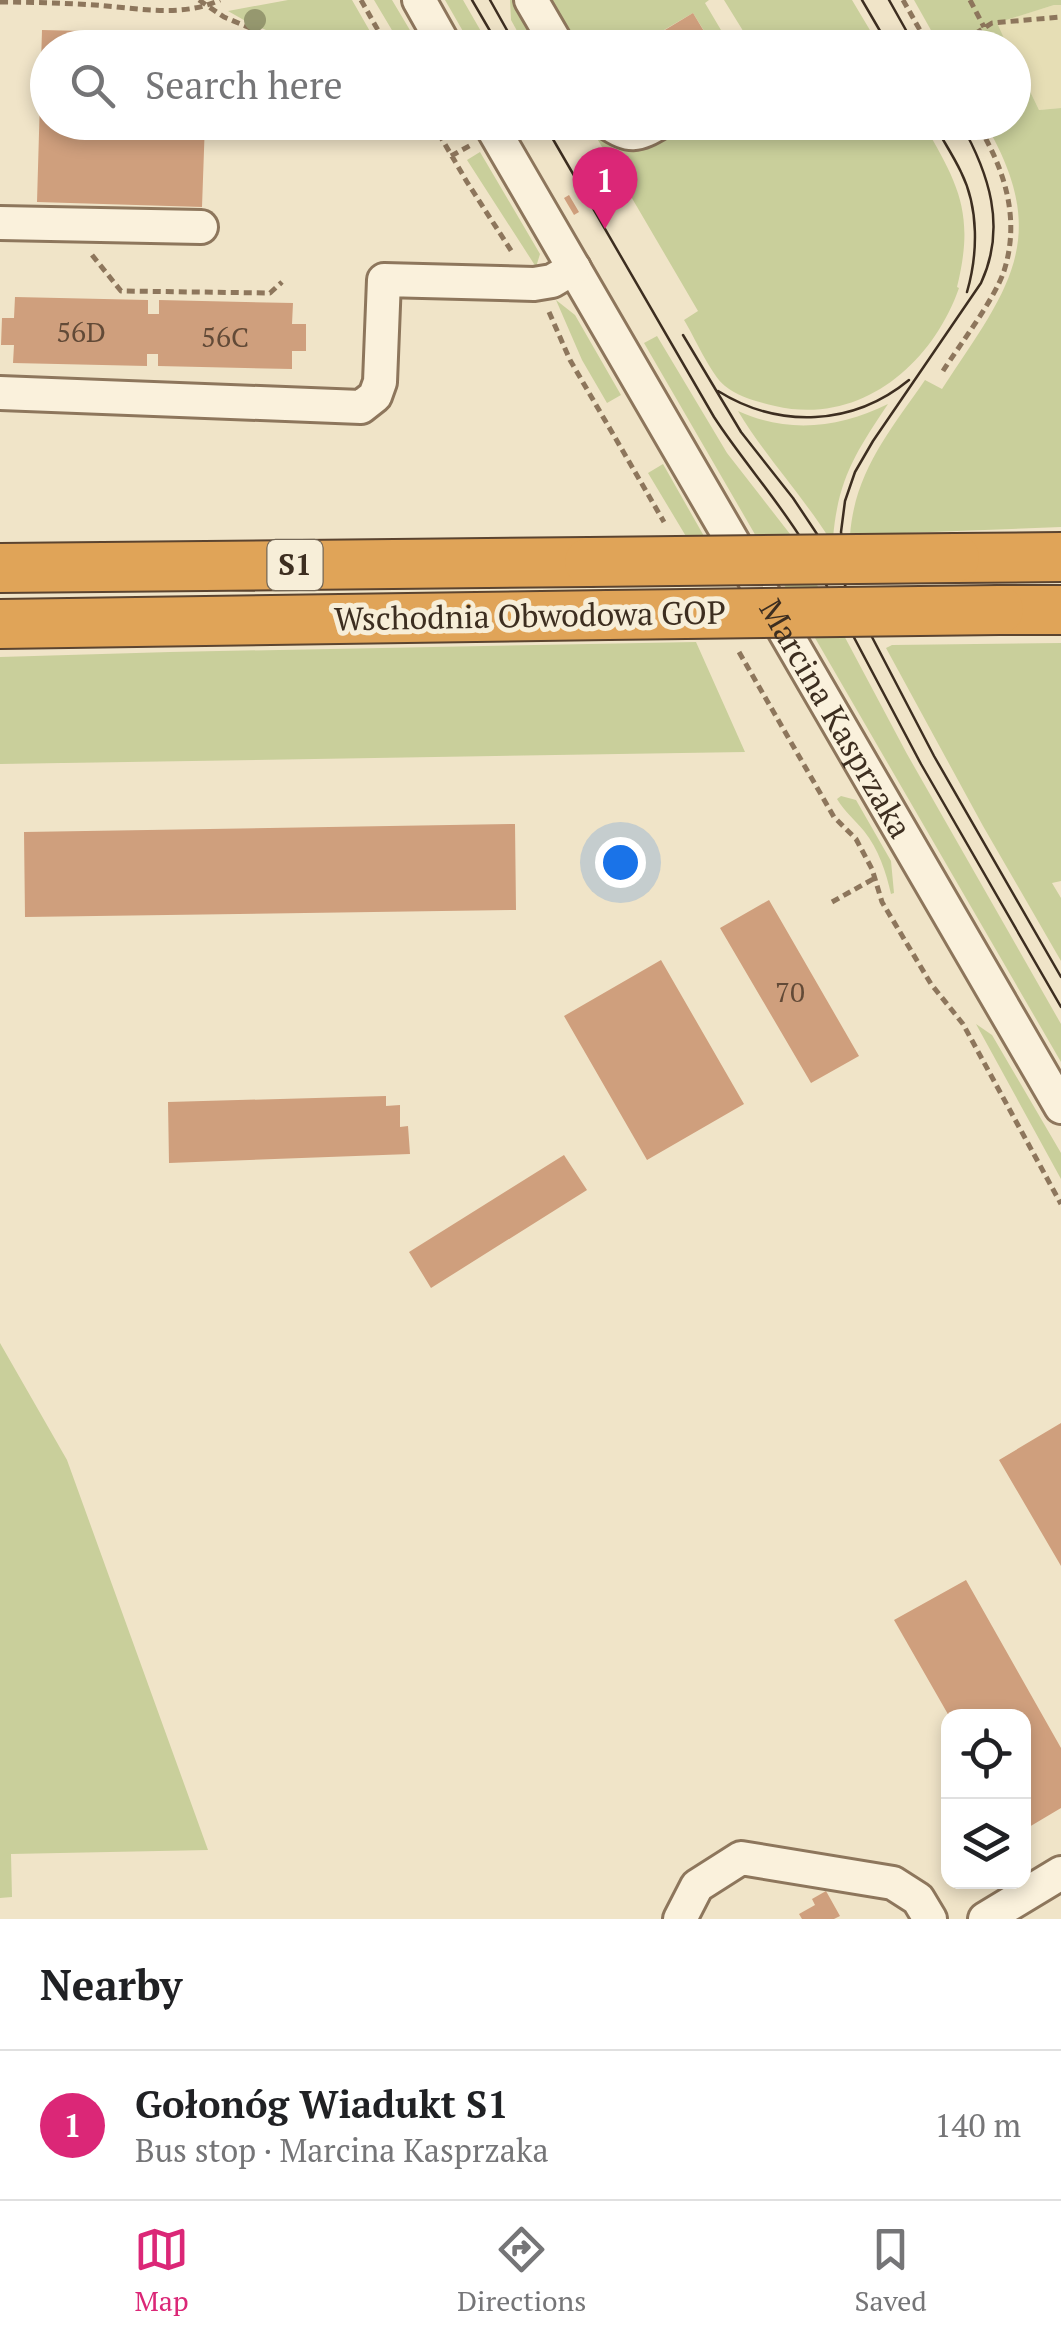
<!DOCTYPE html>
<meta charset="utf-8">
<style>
body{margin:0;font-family:"PT Serif",serif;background:#f2f2f2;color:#202124}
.controls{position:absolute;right:30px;bottom:30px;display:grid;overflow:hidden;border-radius:20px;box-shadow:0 5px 15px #0003}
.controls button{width:90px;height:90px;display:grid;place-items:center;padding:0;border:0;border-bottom:2px solid #e0e0e0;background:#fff;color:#202124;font:50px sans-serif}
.you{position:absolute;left:620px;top:862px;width:35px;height:35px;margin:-25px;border:8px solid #fff;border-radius:50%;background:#1a73e8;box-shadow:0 0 0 15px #1a73e833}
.badge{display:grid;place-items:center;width:65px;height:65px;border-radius:50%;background:#db2777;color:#fff;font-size:32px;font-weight:700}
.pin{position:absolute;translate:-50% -82px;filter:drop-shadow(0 2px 5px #0008)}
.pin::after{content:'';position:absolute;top:52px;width:35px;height:30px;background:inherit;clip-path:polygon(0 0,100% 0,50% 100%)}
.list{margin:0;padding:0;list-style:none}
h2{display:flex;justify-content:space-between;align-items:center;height:130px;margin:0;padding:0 40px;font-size:42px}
h2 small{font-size:32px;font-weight:400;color:#757577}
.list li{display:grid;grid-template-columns:65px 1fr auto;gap:30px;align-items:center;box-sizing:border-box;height:150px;padding:0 40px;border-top:2px solid #e0e0e0}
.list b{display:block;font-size:38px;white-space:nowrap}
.list p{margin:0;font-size:32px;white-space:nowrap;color:#757577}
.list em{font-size:32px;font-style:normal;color:#757577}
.icon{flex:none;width:55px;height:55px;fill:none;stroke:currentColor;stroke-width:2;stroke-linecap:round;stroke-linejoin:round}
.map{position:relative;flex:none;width:1061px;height:1919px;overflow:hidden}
.search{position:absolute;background:#fff;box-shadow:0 5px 15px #0003;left:30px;right:30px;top:30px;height:110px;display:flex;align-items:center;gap:25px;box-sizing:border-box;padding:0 35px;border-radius:55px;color:#757577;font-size:38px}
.sheet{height:280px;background:#fff}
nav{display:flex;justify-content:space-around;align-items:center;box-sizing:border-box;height:140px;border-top:2px solid #e0e0e0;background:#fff;font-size:28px;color:#757577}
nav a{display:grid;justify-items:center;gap:5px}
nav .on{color:#db2777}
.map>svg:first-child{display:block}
.farmland{fill:#e6deb5}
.green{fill:#c9cf9b}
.building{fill:#cf9f7d}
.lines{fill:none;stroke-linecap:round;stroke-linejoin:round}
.minor-casing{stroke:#8d765c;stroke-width:38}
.highway-casing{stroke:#5b4430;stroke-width:52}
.path{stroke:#8d765c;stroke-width:5;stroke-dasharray:8 5;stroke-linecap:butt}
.minor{stroke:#faf1dc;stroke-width:32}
.highway{stroke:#e0a458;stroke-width:48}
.tram{stroke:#3d2e20;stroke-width:2.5}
.highway-bridge-casing{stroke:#5b4430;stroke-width:52;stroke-linecap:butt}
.highway-bridge{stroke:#e0a458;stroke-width:48}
.tree{fill:#96986f}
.labels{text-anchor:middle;stroke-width:10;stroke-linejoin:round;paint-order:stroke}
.number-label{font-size:28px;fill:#624a37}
.shield{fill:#f7eed8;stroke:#756857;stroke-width:2.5}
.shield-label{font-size:30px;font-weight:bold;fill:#3d2e20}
.street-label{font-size:32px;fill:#3d2e20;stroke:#f7eed8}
</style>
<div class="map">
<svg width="1061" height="1919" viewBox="0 0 1061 1919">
<rect width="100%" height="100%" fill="#f0e4c8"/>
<path class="farmland" d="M1054,5H1061V108L1039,110L1014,58V48L1008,47L996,23Z"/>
<path class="green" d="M288,0H352L379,47H307L249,23L228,11Z
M374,0H392L420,47H402Z
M445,0H463L490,47H472Z
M510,0H521L548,47H526L511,20Z
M543,0H709L705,3L731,47H714L693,13L635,47H570Z
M724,0H852L880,47H753Z
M914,0H1061V5H1054L997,23L1008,47L941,48Z
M1014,58L1039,110L1061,108V527L850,535C855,471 890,431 925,380L942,389C1008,289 1053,239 985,123L1014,122Z
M588,123H593L638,148L648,147L689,123H923C959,185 975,214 957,287L959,288C932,365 860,426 775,406C758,402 738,397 725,386C711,375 694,336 684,320L698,311Z
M480,152L540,254L536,267L467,160Z
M556,300L575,315L621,395L607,403L582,360Z
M657,336L727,453L790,534L907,754L1061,1024V1062L644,343Z
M888,404C856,452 838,479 833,538H829C801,494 765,456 738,411C788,434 840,428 888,404Z
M663,464L709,545L696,553L648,473Z
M696,642L745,752L0,764V657L170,652Z
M1061,643V881L1052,883L1061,898V961L983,826L886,648L892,645Z
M841,796L856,800L891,861L894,893L891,894C886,872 879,850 864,831C855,820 845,812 837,799Z
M976,1024L992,1035L1061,1153V1179Z
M0,1343L67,1460L208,1850L11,1854L12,1897L0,1898Z"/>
<path class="building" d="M693,13L714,48H635Z
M42,30L207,34V48H48V122H205L202,207L37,202Z
M613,166L623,183L618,186L608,169Z
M569,195L579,212L574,215L564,198Z
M15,297L148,300V314H159V300L293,303L292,324H306V351H292V369L158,366V354H147V366L13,363L14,345H1L2,318H14Z
M515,824L516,910L25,917L24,832Z
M769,900L859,1056L811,1083L720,928Z
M661,960L744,1104L647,1160L564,1016Z
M386,1096V1106L400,1105V1127L408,1126L410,1154L169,1163L168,1102Z
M564,1155L587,1190L431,1288L409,1252Z
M1061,1423V1566L999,1460Z
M966,1580L1061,1748V1808L1024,1830V1716H949L894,1620Z
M826,1891L840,1916L834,1919H802L799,1914L815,1905L812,1899Z"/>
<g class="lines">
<g class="minor-casing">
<g id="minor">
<path d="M419,0L446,48"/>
<path d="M531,0L559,48"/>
<path id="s1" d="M489,122L1061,1107"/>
<path d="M607,122C629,138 637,136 660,122"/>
<path d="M0,223L201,227"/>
<path d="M0,393L361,407L375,396L380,382L384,280L534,284L552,281L574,268"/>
<path d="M680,1919L697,1886L741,1858L893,1883L918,1899L930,1919"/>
<path d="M985,1919L1061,1873"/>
</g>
</g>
<g class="highway-casing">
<path id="highway" d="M955,558L1061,557
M0,568L589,562
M999,610H1061
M0,624L608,615"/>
</g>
<path class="path" d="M199,0L224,17L298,48
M361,0L388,48
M903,0L930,48
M970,0L984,27
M0,2C32,2 63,3 95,5C136,8 182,18 220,0
M953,48L992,23L1061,17
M432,122L467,182L512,252
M451,156L471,145
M92,255L121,291L270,293L282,282
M549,312L570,360L664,522
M943,371C961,343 994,300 1004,271C1021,218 1004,167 976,122
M739,652L834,817L856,839L872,869L882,902L931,984L963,1024L1061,1204
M832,902L875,878"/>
<use href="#minor" class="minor"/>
<use href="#highway" class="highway"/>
<path class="tram" d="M472,0L500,48
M490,0L517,48
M862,0L890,48
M889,0L916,48
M543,122L714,417C742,460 777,499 804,543L921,764L1061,1007
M933,122C942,139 953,155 961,172C979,208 978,254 967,292
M683,335L741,432L793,498L823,543L934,756L1061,977
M718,391C779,429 853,426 909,380
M848,578L841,532L845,501L855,472L873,441L981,283C1007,227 989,173 960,122"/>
<g class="highway-bridge-casing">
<path id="highway-bridge" d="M589,562L955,558
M608,615L999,610"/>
</g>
<use href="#highway-bridge" class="highway-bridge"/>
</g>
<circle class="tree" cx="255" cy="20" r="11"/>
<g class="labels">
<g class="number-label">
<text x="81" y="342">56D</text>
<text x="225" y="347">56C</text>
<text x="790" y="1002">70</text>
</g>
<rect class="shield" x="267.5" y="540" width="55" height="50" rx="8"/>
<g class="shield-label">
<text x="295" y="575">S1</text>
</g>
<g class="street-label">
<text transform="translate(530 616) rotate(-1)" y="11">Wschodnia Obwodowa GOP</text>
<text dy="11" stroke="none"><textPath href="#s1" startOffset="690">Marcina Kasprzaka</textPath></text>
</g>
</g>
</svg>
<div class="controls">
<button><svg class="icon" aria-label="locate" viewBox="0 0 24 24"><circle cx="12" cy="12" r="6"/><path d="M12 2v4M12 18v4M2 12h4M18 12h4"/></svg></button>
<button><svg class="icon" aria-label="layers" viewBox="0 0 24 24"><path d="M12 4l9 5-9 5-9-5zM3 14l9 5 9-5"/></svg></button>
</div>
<div class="you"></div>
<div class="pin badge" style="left:605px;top:229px">1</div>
<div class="search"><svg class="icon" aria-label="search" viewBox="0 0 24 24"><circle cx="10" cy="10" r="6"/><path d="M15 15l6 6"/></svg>Search here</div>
</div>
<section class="sheet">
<h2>Nearby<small></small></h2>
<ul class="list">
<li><span class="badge">1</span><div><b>Gołonóg Wiadukt S1</b><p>Bus stop · Marcina Kasprzaka</p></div><em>140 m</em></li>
</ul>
</section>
<nav>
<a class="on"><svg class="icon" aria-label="map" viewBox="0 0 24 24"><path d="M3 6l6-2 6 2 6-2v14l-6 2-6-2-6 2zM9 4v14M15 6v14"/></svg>Map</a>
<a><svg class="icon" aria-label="directions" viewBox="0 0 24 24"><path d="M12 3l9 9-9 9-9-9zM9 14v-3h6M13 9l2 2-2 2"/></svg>Directions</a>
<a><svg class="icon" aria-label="saved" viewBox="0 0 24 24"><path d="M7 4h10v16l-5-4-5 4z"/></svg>Saved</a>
</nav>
